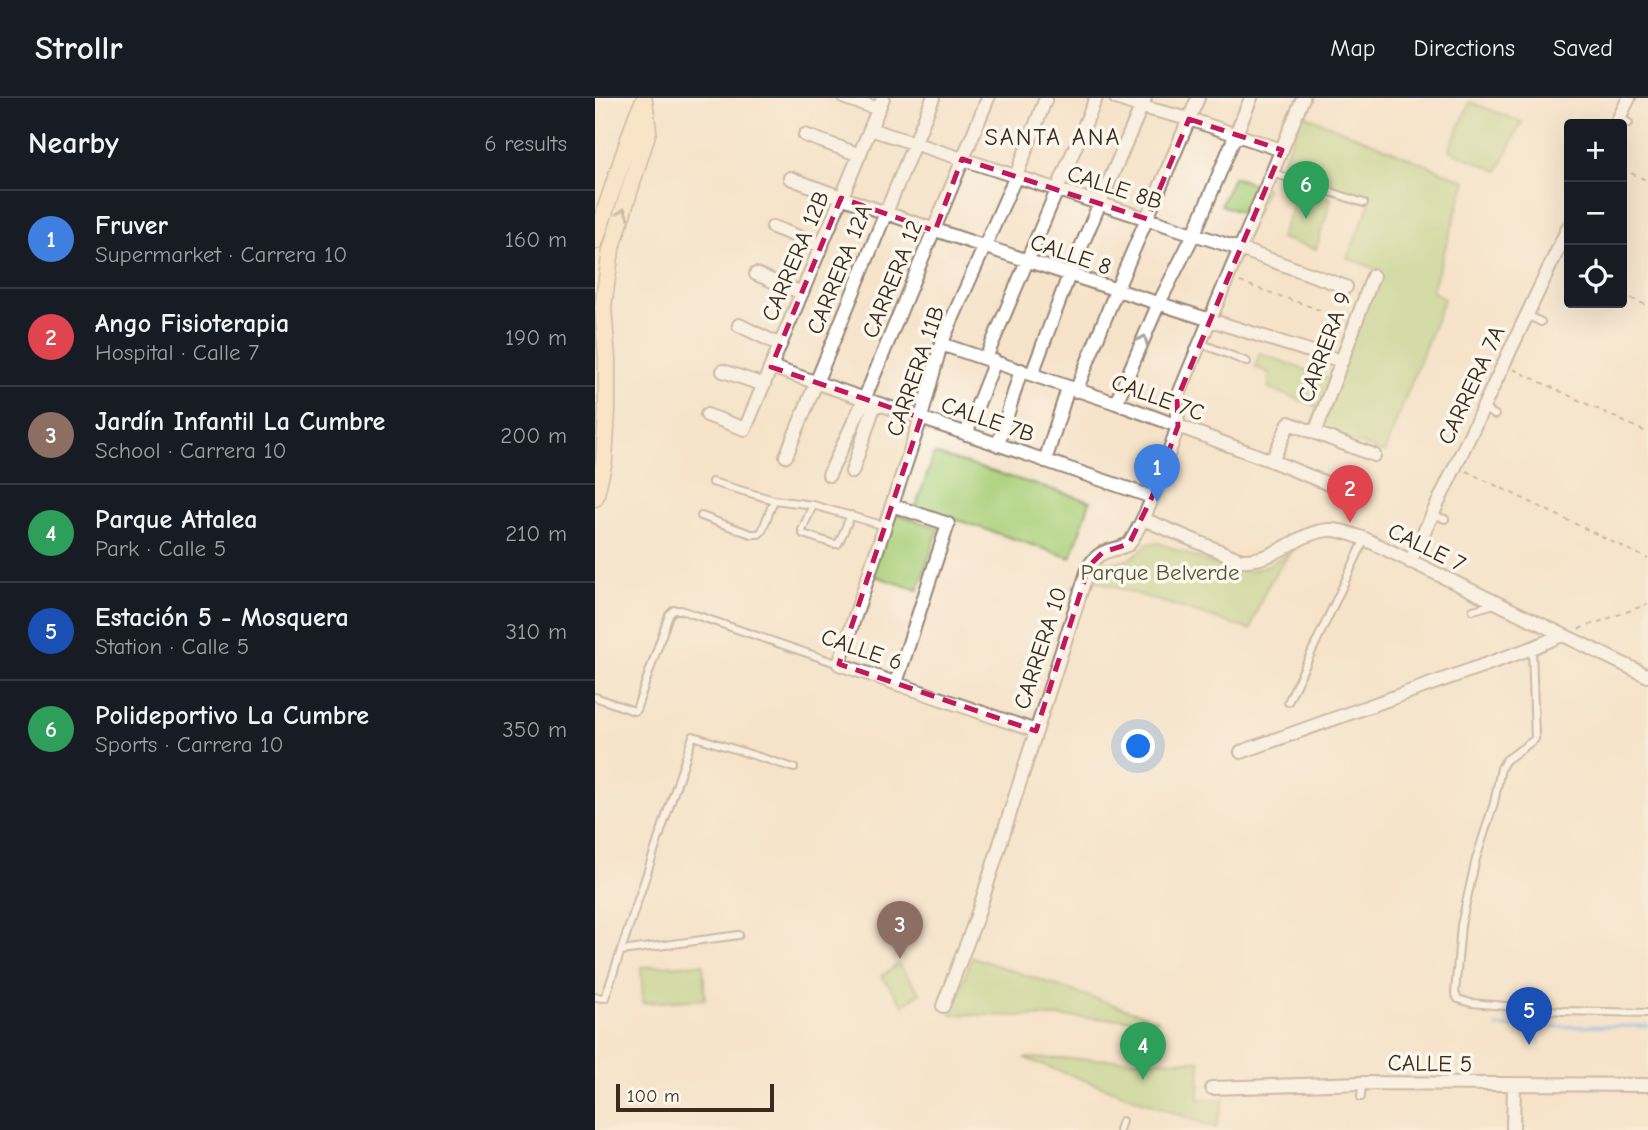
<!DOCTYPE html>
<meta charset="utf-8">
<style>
body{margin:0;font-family:"Comic Neue",sans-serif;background:#20242c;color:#f1f3f6}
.controls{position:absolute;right:21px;top:21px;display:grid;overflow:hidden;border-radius:7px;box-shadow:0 7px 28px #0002}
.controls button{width:63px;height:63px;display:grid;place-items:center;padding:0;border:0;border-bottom:2px solid #363941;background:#171b24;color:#f1f3f6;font:35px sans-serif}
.scale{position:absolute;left:21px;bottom:18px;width:158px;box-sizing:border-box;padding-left:7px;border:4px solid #3b2a1e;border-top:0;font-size:19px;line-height:24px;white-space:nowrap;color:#3b2a1e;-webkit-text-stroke:5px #fbf7ec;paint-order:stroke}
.you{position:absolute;left:544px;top:649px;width:24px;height:24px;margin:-18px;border:5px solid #fff;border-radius:50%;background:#1a73e8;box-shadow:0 0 0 10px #1a73e833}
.badge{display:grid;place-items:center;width:46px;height:46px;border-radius:50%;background:#ea580c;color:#fff;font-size:23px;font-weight:700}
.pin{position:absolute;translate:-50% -58px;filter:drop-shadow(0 2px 4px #0008)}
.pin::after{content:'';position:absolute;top:37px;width:24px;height:21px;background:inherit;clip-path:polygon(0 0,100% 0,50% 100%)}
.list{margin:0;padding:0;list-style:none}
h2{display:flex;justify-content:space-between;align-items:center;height:91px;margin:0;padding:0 28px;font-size:30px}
h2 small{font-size:23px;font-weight:400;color:#9ea1a6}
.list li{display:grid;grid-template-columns:46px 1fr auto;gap:21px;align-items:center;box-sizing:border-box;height:98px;padding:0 28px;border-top:2px solid #363941}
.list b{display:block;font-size:26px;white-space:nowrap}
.list p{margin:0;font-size:23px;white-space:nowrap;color:#9ea1a6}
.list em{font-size:23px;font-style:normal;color:#9ea1a6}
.icon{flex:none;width:38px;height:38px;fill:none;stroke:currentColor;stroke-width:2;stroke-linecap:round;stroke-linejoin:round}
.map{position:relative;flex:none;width:1053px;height:1032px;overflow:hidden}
header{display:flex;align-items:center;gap:42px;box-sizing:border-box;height:98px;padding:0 35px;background:#171b24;border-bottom:2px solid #363941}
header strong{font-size:33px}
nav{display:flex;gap:38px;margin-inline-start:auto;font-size:24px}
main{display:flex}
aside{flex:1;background:#171b24}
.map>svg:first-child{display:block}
.green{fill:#aad07a;stroke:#727d4c;stroke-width:2}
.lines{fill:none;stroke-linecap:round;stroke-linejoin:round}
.stream{stroke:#78afe7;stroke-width:3.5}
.lane-casing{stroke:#988674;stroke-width:10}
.street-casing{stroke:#988674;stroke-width:16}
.secondary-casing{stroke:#988674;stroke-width:19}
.path{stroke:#988674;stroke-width:2;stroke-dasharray:5 5;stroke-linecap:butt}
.lane{stroke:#fff;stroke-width:6}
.street{stroke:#fff;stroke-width:12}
.secondary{stroke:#fde5c5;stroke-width:16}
.oneway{stroke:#9c8872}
.oneway2{stroke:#a79f9a}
.marked{fill:none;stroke:#c2185b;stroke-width:5;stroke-dasharray:14 9;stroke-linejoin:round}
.labels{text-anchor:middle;stroke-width:7;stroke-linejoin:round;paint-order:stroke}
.street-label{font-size:23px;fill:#3b2a1e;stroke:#fbf7ec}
.park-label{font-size:23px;fill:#575435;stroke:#fbf7ec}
.neighbourhood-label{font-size:24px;letter-spacing:2px;fill:#3b2a1e;stroke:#fbf7ec}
</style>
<header>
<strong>Strollr</strong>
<nav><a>Map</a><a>Directions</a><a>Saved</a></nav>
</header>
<main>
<aside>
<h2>Nearby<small>6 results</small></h2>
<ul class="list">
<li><span class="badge" style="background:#3f7fe0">1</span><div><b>Fruver</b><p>Supermarket · Carrera 10</p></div><em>160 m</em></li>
<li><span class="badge" style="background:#e0444e">2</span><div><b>Ango Fisioterapia</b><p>Hospital · Calle 7</p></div><em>190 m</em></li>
<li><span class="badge" style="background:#8d6e63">3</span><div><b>Jardín Infantil La Cumbre</b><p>School · Carrera 10</p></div><em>200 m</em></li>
<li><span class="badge" style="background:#2e9e5b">4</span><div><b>Parque Attalea</b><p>Park · Calle 5</p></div><em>210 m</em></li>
<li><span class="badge" style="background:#1a4fb4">5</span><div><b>Estación 5 - Mosquera</b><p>Station · Calle 5</p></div><em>310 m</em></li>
<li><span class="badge" style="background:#2e9e5b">6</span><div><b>Polideportivo La Cumbre</b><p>Sports · Carrera 10</p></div><em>350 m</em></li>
</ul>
</aside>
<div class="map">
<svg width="1053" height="1032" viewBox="0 0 1053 1032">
<rect width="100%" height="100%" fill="#fbf7ec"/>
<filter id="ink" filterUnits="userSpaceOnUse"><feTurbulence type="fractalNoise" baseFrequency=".0143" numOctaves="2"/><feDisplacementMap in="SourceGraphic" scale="14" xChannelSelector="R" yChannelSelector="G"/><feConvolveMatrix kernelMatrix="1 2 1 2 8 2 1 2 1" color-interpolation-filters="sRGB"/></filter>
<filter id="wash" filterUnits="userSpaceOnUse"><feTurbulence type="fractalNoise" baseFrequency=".00686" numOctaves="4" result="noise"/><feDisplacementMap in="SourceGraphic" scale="28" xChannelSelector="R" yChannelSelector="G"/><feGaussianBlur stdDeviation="1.57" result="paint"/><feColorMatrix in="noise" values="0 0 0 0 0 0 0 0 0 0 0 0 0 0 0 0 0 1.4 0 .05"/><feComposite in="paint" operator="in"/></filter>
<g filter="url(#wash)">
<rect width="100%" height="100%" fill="#f6e3ca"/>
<path class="green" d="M875,4L927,24L903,73L854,52Z
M707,16L871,83L837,193L849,201L789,355L717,328L722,309L674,290V275L660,269L665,255L742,284L784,172L752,160L775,105L683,75Z
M638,79L672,90L659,119L626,107Z
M704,91L736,101L721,151L685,140Z
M339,356L495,403L476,460L321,408Z
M298,415L344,430L323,492L277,477Z
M553,445H564C587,453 635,477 658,472C674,469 688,458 701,449C680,471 663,502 656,532L501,483L509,464C533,464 537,462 553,445Z
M377,859L564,922L356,916Z
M108,866L110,901L48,905L46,869Z
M303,866L325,895L308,907L287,878Z
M429,960L605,963L604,1001H629L621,1030Z"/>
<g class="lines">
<path class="stream" d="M902,929L1053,928"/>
</g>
</g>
<g filter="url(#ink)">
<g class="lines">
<g class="lane-casing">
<path id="lane" d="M1025,20L1034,25
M678,75L769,105
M932,217L946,224
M605,245L652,264
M888,311L900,317
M117,384L179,402
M218,407L207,432L208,436L239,446H243L245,442L256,417
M838,417L850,421
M106,418L156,436H164L167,433L179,402L218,407L290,428
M878,512L900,506
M937,550L940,641L911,662L906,670L899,705L881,761L866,827L860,895L863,901L876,905L968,913L1053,915
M0,599L39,613L41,612L74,517L79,512H86L244,566
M693,604L770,441
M26,853L144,837
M0,899L10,900L98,638L199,670
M766,999L767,985
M524,1032L527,1023"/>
</g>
<g class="street-casing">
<path id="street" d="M250,0L284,11
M521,0L547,9L594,21L687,52
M1021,26L1034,0
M275,31L645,151L751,189
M210,37L265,57
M195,80C259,105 325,127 391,149C509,188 628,227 747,263
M178,129L227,148
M161,176L207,195
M144,227L185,247
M346,246L521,305L677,363L763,398
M391,260L501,0
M176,269L557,399
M128,273L169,287
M437,276L474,177L550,0
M481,293L521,193L603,0
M521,305L563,207L599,136L656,0
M112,317L150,331L288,0
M720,335L778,178
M371,336L400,263
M403,347L426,272
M191,358L338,0
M450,363L473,290
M677,363L694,325L779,357
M257,374L280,305
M234,377L269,302L393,0
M297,407L353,426L301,585
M548,421L646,462C682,464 700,435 733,432C746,431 758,437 770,441L1053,578
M815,464L974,128
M441,633L244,566L326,320L346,246L421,78L451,0
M646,654L937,550L967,537
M348,908L381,821L494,468C507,449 516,455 534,446C557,410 569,368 583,328C583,318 581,311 582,301C623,200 667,101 708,0
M617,990L767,985L1053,987
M918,1032L919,987"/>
</g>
<g class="secondary-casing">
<path id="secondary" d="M0,143L42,17L49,3
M0,400L9,363L12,312V261L8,209L16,152L53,33L49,2"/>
</g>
<path class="path" d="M1027,71L1053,83
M645,184L742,218
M1027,196L1053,208
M918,271L1053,335
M871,373L1053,461
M984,531L1053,506"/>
<use href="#lane" class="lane"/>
<use href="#street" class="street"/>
<use href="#secondary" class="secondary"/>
</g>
<defs><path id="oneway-chevron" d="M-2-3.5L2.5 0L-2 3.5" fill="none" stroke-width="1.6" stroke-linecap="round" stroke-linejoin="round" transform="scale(1.75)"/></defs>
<use class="oneway" href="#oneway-chevron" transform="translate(28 115) rotate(-72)"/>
<use class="oneway2" href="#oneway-chevron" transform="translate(548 242) rotate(-67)"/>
</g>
<path d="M0 0H1053V1032H0ZM594,21L687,52L582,301L583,328L557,399L534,446L508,454L494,468L441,633L244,566L326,320L176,269L246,100L340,133L367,61L552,121Z" fill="#f6e3ca" fill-opacity=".55" fill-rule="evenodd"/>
<path class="marked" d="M594,21L687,52L582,301L583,328L557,399L534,446L508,454L494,468L441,633L244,566L326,320L176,269L246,100L340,133L367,61L552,121Z"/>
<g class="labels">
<g class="street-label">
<text transform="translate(520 89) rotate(18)" y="8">CALLE 8B</text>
<text transform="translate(476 156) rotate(19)" y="8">CALLE 8</text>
<text transform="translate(200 158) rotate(-67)" y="8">CARRERA 12B</text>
<text transform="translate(244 171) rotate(-68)" y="8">CARRERA 12A</text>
<text transform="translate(297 181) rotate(-68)" y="8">CARRERA 12</text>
<text transform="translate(729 249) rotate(-70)" y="8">CARRERA 9</text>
<text transform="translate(320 273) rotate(-71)" y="8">CARRERA 11B</text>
<text transform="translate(876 287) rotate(-65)" y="8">CARRERA 7A</text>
<text transform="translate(563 299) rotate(20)" y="8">CALLE 7C</text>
<text transform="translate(393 321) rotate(19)" y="8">CALLE 7B</text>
<text transform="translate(832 449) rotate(26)" y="8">CALLE 7</text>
<text transform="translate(445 550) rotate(-72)" y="8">CARRERA 10</text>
<text transform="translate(267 551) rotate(19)" y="8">CALLE 6</text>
<text transform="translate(835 965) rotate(1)" y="8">CALLE 5</text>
</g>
<g class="park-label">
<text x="565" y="482">Parque Belverde</text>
</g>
<g class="neighbourhood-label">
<text x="458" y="47">SANTA ANA</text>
</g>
</g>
</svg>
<div class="controls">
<button>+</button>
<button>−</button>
<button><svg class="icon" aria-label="locate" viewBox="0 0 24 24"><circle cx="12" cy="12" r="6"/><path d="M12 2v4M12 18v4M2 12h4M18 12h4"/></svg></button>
</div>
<div class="scale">100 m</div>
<div class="you"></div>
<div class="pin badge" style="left:562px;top:404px;background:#3f7fe0">1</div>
<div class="pin badge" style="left:755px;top:425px;background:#e0444e">2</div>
<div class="pin badge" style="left:305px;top:861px;background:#8d6e63">3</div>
<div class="pin badge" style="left:548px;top:982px;background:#2e9e5b">4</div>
<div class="pin badge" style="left:934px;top:947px;background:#1a4fb4">5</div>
<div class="pin badge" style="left:711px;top:121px;background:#2e9e5b">6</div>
</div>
</main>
